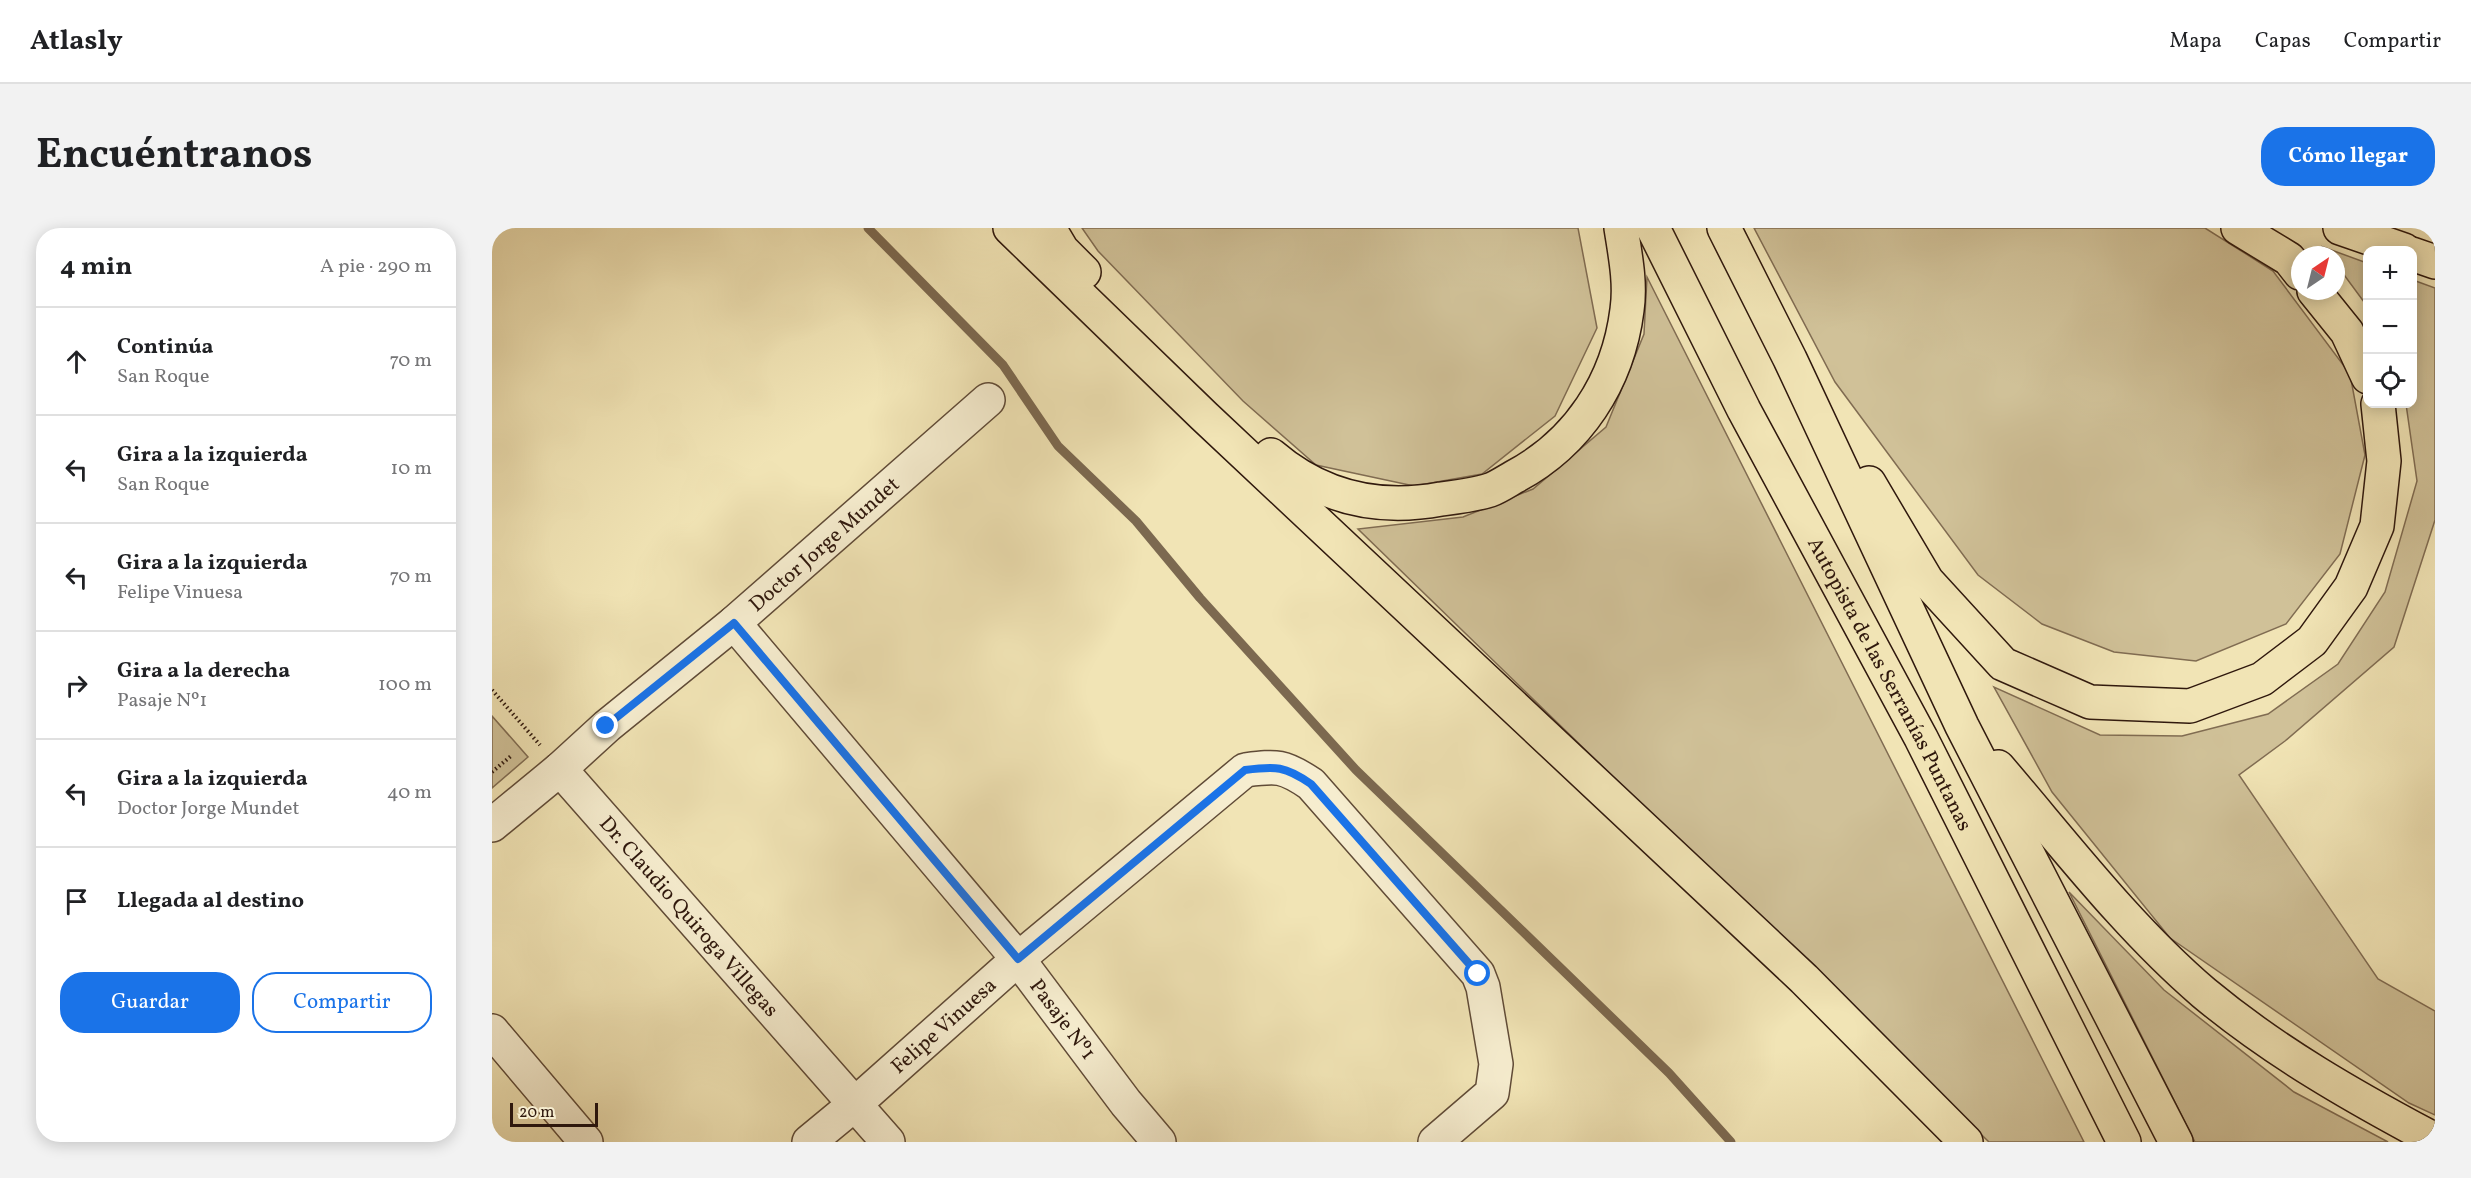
<!DOCTYPE html>
<html lang="es">
<meta charset="utf-8">
<style>
body{margin:0;font-family:Vollkorn,serif;background:#f2f2f2;color:#202124}
.controls{position:absolute;right:18px;top:18px;display:grid;overflow:hidden;border-radius:12px;box-shadow:0 3px 15px #0003}
.controls button{width:54px;height:54px;display:grid;place-items:center;padding:0;border:0;border-bottom:2px solid #e0e0e0;background:#fff;color:#202124;font:30px sans-serif}
.compass{position:absolute;left:1799px;top:18px;width:54px;height:54px;border-radius:50%;background:#fff;box-shadow:0 3px 15px #0003;rotate:35deg}
.scale{position:absolute;left:18px;bottom:15px;width:88px;box-sizing:border-box;padding-left:6px;border:3px solid #2f180d;border-top:0;font-size:16px;line-height:21px;white-space:nowrap;color:#2f180d;-webkit-text-stroke:4px #f6edcf;paint-order:stroke}
.stop{position:absolute;width:18px;height:18px;margin:-14px;border:4px solid #1a73e8;border-radius:50%;background:#fff}
.stop.end{background:#1a73e8;border-color:#fff;box-shadow:0 2px 6px #0008}
.list{margin:0;padding:0;list-style:none}
h2{display:flex;justify-content:space-between;align-items:center;height:78px;margin:0;padding:0 24px;font-size:26px}
h2 small{font-size:20px;font-weight:400;color:#757577}
.list li{display:grid;grid-template-columns:39px 1fr auto;gap:18px;align-items:center;box-sizing:border-box;height:108px;padding:0 24px;border-top:2px solid #e0e0e0}
.list b{display:block;font-size:22px;white-space:nowrap}
.list p{margin:0;font-size:20px;white-space:nowrap;color:#757577}
.list em{font-size:20px;font-style:normal;color:#757577}
.actions{display:flex;gap:12px;padding:18px 24px}
.actions a{flex:1;padding:14px 0;border:2px solid #1a73e8;border-radius:24px;text-align:center;font-size:21px;color:#1a73e8}
.actions .main{background:#1a73e8;color:#fff}
.icon{flex:none;width:33px;height:33px;fill:none;stroke:currentColor;stroke-width:2;stroke-linecap:round;stroke-linejoin:round}
.map{position:relative;flex:none;width:1943px;height:914px;overflow:hidden;border-radius:24px}
header{display:flex;align-items:center;gap:36px;box-sizing:border-box;height:84px;padding:0 30px;background:#fff;border-bottom:2px solid #e0e0e0}
header strong{font-size:28px}
nav{display:flex;gap:33px;margin-inline-start:auto;font-size:21px}
.intro{display:flex;align-items:center;justify-content:space-between;box-sizing:border-box;height:144px;padding:0 36px}
h1{margin:0;font-size:42px}
.button{padding:15px 27px;border-radius:24px;background:#1a73e8;color:#fff;font-size:21px;font-weight:700}
main{display:flex;gap:36px;padding:0 36px}
aside{flex:1;background:#fff;border-radius:24px;box-shadow:0 3px 15px #0003}
.map>svg:first-child{display:block}
.green{fill:#d0c198;stroke:#806c52;stroke-width:1.5}
.lines{fill:none;stroke-linecap:round;stroke-linejoin:round}
.stream{stroke:#7c6950;stroke-width:9}
.minor-casing{stroke:#604b37;stroke-width:36}
.highway-casing{stroke:#2f180d;stroke-width:36}
.path{stroke:#2f180d;stroke-width:4;stroke-dasharray:1.5 3;stroke-linecap:butt}
.minor{stroke:#f6edcf;stroke-width:33}
.highway{stroke:#f1e4b5;stroke-width:33}
.route{stroke:#1a73e8;stroke-width:8}
.labels{text-anchor:middle;stroke-width:4.5;stroke-linejoin:round;paint-order:stroke}
.street-label{font-size:21px;fill:#2f180d;stroke:#f6edcf}
</style>
<header>
<strong>Atlasly</strong>
<nav><a>Mapa</a><a>Capas</a><a>Compartir</a></nav>
</header>
<div class="intro"><h1>Encuéntranos</h1><a class="button">Cómo llegar</a></div>
<main>
<aside>
<h2>4 min<small>A pie · 290 m</small></h2>
<ul class="list">
<li><svg class="icon" aria-label="ahead" viewBox="0 0 24 24"><path d="M12 20V5M6 11l6-6 6 6"/></svg><div><b>Continúa</b><p>San Roque</p></div><em>70 m</em></li>
<li><svg class="icon" aria-label="left" viewBox="0 0 24 24"><path d="M17 20v-9H6M10 6l-5 5 5 5"/></svg><div><b>Gira a la izquierda</b><p>San Roque</p></div><em>10 m</em></li>
<li><svg class="icon" aria-label="left" viewBox="0 0 24 24"><path d="M17 20v-9H6M10 6l-5 5 5 5"/></svg><div><b>Gira a la izquierda</b><p>Felipe Vinuesa</p></div><em>70 m</em></li>
<li><svg class="icon" aria-label="right" viewBox="0 0 24 24"><path d="M7 20v-9h11M14 6l5 5-5 5"/></svg><div><b>Gira a la derecha</b><p>Pasaje Nº1</p></div><em>100 m</em></li>
<li><svg class="icon" aria-label="left" viewBox="0 0 24 24"><path d="M17 20v-9H6M10 6l-5 5 5 5"/></svg><div><b>Gira a la izquierda</b><p>Doctor Jorge Mundet</p></div><em>40 m</em></li>
<li><svg class="icon" aria-label="arrive" viewBox="0 0 24 24"><path d="M6 21V4h12l-3 4 3 4H6"/></svg><div><b>Llegada al destino</b></div></li>
</ul>
<div class="actions"><a class="main">Guardar</a><a>Compartir</a></div>
</aside>
<div class="map">
<svg width="1943" height="914" viewBox="0 0 1943 914">
<rect width="100%" height="100%" fill="#f1e4b5"/>
<filter id="stains"><feTurbulence type="fractalNoise" baseFrequency=".00333" numOctaves="4"/><feColorMatrix values="0 0 0 0 .2 0 0 0 0 .09 0 0 0 0 .02 0 0 0 .5 -.17"/></filter>
<radialGradient id="worn" r=".72"><stop offset=".6" stop-color="#630" stop-opacity="0"/><stop offset="1" stop-color="#630" stop-opacity=".3"/></radialGradient>
<path class="green" d="M590,0H1086L1105,100L1063,188L990,246L922,258L824,237L751,173L606,23Z
M1262,0H1713L1781,43L1858,146L1873,227L1848,326L1794,396L1704,433L1622,424L1550,396L1486,347L1343,154Z
M1831,19L1875,35V78L1844,36V27H1837Z
M1155,49L1592,914H1497L866,301L971,289L1041,261L1114,199L1152,106Z
M1921,52L1943,60V292L1902,419L1793,513L1747,547L1886,751L1943,783V887L1917,875L1678,710L1560,564L1502,459L1608,507L1690,508L1776,486L1846,436L1893,364L1925,253L1914,176H1920Z
M0,488L36,529L0,560Z
M1577,664L1672,762L1802,864L1896,914H1703Z"/>
<g class="lines">
<path class="stream" d="M376,0L511,137L566,218L644,293L708,370L864,542L1177,845L1239,914"/>
<g class="minor-casing">
<g id="minor">
<path d="M242,395L526,731L634,875L667,914"/>
<path id="s1" d="M68,541L396,914"/>
<path id="s2" d="M0,597L68,541L115,498L242,395L496,172"/>
<path d="M0,803L94,914"/>
<path id="s3" d="M317,914L363,876L526,731L753,542C785,538 791,537 819,556L986,746L991,759L1004,836L1000,865L943,914"/>
</g>
</g>
<g class="highway-casing">
<g id="highway">
<path d="M518,0L712,188L1312,751L1474,914"/>
<path d="M557,0L570,22L592,44"/>
<path id="s4" d="M1161,0L1252,182L1429,510L1632,914"/>
<path d="M1232,0L1298,131L1470,498L1684,914"/>
<path d="M1746,0L1797,31L1808,45"/>
<path d="M1848,0L1912,22"/>
<path d="M1920,26L1943,34"/>
<path d="M1822,63L1855,104L1876,149"/>
<path d="M779,227C828,269 885,283 949,271C965,269 983,267 998,262C1006,259 1015,253 1022,249C1086,215 1126,154 1135,82C1139,55 1133,26 1129,0"/>
<path d="M1377,255L1435,353L1511,436L1598,474L1698,478L1770,451L1820,413L1859,359L1885,298L1892,233L1886,176"/>
<path d="M1506,539C1572,616 1635,699 1712,765C1783,824 1862,869 1943,912"/>
</g>
</g>
<path class="path" d="M0,462L48,517
M0,544L19,528"/>
<use href="#minor" class="minor"/>
<use href="#highway" class="highway"/>
</g>
<g class="lines">
<path class="route" d="M114,498L242,395L526,731L753,542C784,538 793,538 819,556L986,746"/>
</g>
<g class="labels">
<g class="street-label">
<text dy="7" stroke="none"><textPath href="#s2" startOffset="435">Doctor Jorge Mundet</textPath></text>
<text dy="7" stroke="none"><textPath href="#s4" startOffset="514">Autopista de las Serranías Puntanas</textPath></text>
<text dy="7" stroke="none"><textPath href="#s1" startOffset="196">Dr. Claudio Quiroga Villegas</textPath></text>
<text transform="translate(571 791) rotate(53)" y="7">Pasaje Nº1</text>
<text dy="7" stroke="none"><textPath href="#s3" startOffset="178">Felipe Vinuesa</textPath></text>
</g>
</g>
<rect width="100%" height="100%" filter="url(#stains)"/>
<rect width="100%" height="100%" fill="url(#worn)"/>
</svg>
<div class="controls">
<button>+</button>
<button>−</button>
<button><svg class="icon" aria-label="locate" viewBox="0 0 24 24"><circle cx="12" cy="12" r="6"/><path d="M12 2v4M12 18v4M2 12h4M18 12h4"/></svg></button>
</div>
<svg class="compass" viewBox="-18 -18 36 36"><path d="M0-13l5 13h-10z" fill="#e53935"/><path d="M0 13l5-13h-10z" fill="#757577"/></svg>
<div class="scale">20 m</div>
<div class="stop" style="left:986px;top:746px"></div>
<div class="stop end" style="left:114px;top:498px"></div>
</div>
</main>
